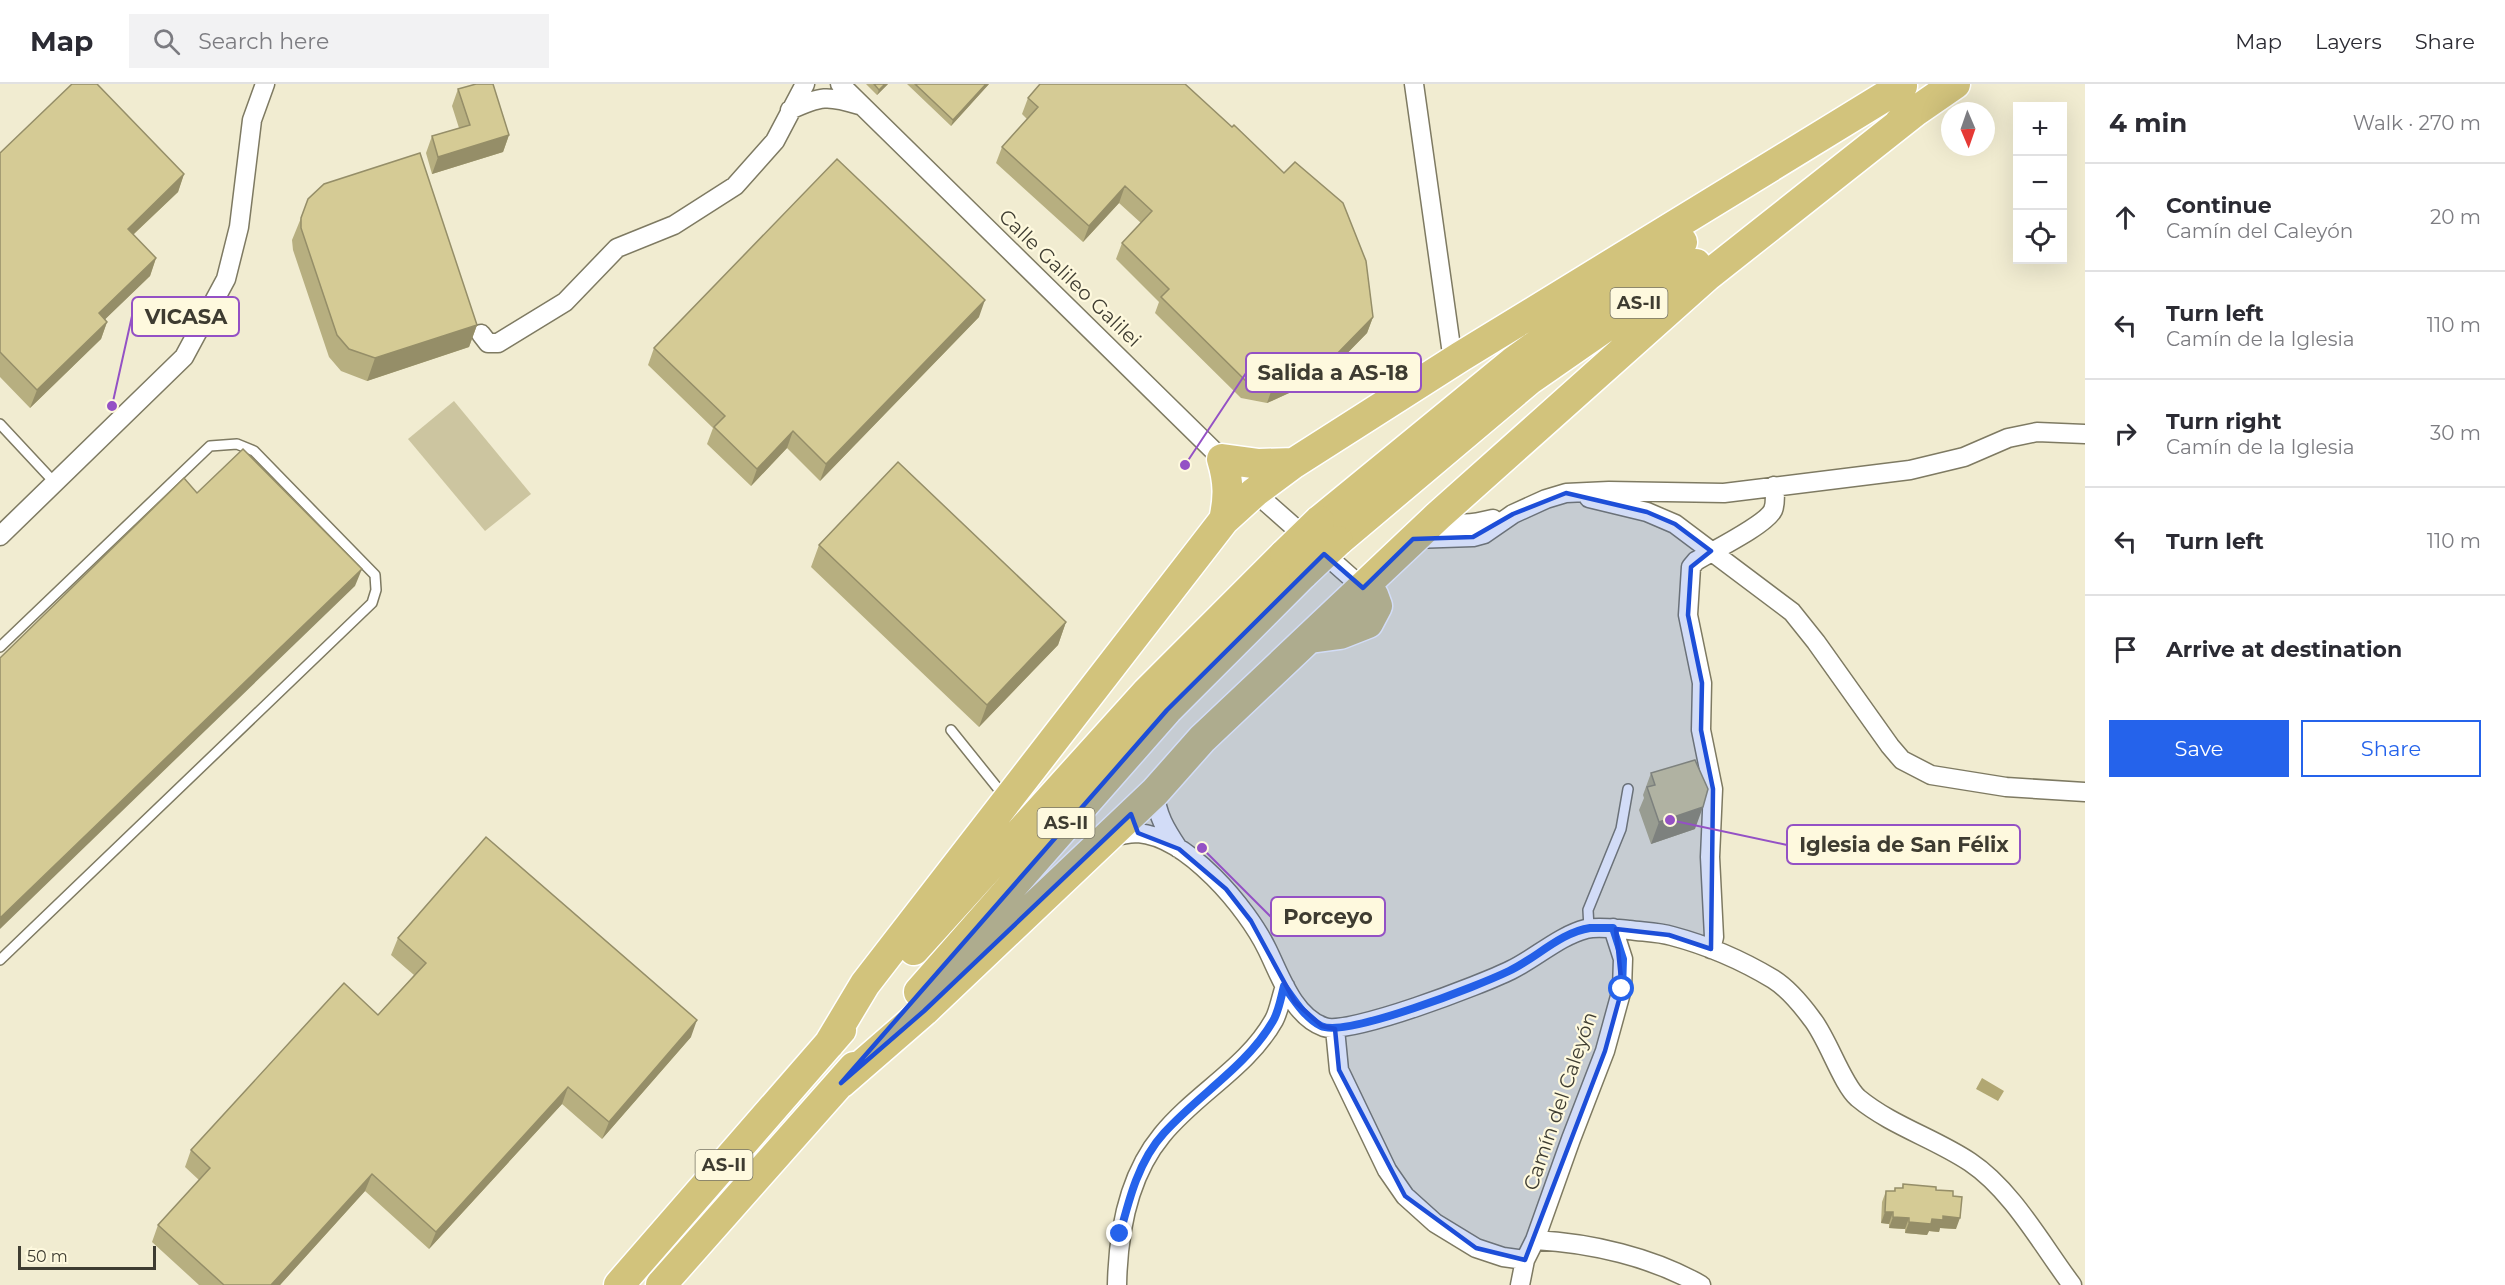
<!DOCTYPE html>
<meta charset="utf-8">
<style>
body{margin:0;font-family:Montserrat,sans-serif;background:#f2f2f3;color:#2b2b33}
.controls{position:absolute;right:18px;top:18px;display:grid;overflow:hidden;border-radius:0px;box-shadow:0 6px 24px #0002}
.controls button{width:54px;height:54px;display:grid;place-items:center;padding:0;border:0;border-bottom:2px solid #e1e1e2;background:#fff;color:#2b2b33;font:30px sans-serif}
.compass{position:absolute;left:1941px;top:18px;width:54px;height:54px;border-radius:50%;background:#fff;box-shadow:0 6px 24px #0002;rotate:178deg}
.scale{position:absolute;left:18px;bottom:15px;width:138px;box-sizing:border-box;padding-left:6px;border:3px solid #3e3c31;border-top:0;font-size:16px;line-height:21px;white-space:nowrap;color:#3e3c31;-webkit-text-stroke:4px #fef9de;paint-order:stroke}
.stop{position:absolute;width:18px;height:18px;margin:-14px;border:4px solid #2563eb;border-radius:50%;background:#fff}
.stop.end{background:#2563eb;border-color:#fff;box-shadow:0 2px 6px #0008}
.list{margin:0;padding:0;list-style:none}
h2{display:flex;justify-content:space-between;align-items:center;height:78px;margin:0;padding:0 24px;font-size:26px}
h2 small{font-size:20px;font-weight:400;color:#7c7c81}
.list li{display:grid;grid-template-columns:39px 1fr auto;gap:18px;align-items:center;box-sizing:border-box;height:108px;padding:0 24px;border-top:2px solid #e1e1e2}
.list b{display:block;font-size:22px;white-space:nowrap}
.list p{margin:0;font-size:20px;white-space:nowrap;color:#7c7c81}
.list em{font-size:20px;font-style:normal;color:#7c7c81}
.actions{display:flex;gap:12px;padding:18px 24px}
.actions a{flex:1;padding:14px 0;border:2px solid #2563eb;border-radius:0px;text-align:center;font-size:21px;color:#2563eb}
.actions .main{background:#2563eb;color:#fff}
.icon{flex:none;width:33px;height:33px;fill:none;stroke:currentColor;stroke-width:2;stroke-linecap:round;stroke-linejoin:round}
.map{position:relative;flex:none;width:2085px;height:1201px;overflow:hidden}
header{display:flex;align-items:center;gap:36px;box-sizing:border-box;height:84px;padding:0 30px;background:#fff;border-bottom:2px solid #e1e1e2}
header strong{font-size:28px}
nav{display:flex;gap:33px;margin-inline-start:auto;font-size:21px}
.search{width:420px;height:54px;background:#f2f2f3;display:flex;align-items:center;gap:15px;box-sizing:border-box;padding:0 21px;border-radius:0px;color:#7c7c81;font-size:22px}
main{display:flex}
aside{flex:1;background:#fff}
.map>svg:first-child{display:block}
.green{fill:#ccc5a0}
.water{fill:#b1a772}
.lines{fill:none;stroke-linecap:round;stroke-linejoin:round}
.service-casing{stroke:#7e7a62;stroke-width:12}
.minor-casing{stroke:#7e7a62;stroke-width:21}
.trunk-casing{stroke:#fff;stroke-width:33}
.service{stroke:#fff;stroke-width:9}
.minor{stroke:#fff;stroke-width:18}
.trunk{stroke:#d2c37c;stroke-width:30}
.trunk-bridge-casing{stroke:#fff;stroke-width:33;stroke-linecap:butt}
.trunk-bridge{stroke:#d2c37c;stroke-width:30}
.wall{fill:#b7af80}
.shaded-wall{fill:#958e68}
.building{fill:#d5cb95;stroke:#958e68;stroke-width:1.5}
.route{stroke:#2563eb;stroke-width:8}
.marked{fill:#1d4ed8;fill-opacity:0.2;stroke:#1d4ed8;stroke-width:4.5;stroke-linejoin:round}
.labels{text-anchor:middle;stroke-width:4.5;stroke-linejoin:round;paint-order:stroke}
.shield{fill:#fef9de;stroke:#787565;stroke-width:1.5}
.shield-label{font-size:18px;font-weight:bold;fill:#3e3c31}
.street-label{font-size:20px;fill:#3e3c31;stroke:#fef9de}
.leader{fill:none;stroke:#9451c5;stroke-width:2}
.callout-dot{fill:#9451c5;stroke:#fef9de;stroke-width:2}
.callout{fill:#fef9de;stroke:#9451c5;stroke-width:2}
.callout-label{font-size:21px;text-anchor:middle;font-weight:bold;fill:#3e3c31}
</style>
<header>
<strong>Map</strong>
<div class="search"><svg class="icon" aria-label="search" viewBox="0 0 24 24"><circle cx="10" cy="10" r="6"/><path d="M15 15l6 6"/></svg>Search here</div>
<nav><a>Map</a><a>Layers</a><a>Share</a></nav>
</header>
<main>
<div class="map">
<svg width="2085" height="1201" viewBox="0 0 2085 1201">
<rect width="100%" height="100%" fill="#f1ecd1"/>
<path class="green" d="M454,317L531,410L485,447L408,355Z"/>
<path class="water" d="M1982,994L2004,1007L1998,1017L1976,1005Z"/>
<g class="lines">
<g class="service-casing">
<path id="service" d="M0,340L55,399
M0,563L210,362L237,360L254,367L375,491L376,506L372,519L0,876
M951,646L1004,712
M1589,844L1588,826L1621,745L1628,705"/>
</g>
<g class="minor-casing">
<path id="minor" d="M840,0L1268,420L1363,504
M1414,0L1451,263L1460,273
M790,26C820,12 828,11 859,21
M481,250L488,259H498L565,218L617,164L674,141L735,102L775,57L805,0
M1589,414L1647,428L1675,440L1792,528L1816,558L1890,662L1902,676L1931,691L2006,703L2085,708
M1438,432C1456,443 1473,440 1493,435
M0,452L184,273L226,195L239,143L252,36L265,0
M1413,455L1473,453L1484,450L1513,430L1546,415L1566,409L1609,407L1724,409L1910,386L1964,373L2008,354L2037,348L2085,350
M1155,708C1156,730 1166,746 1178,764
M1108,753C1117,752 1129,749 1138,749C1188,753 1247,824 1267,865C1280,891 1293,932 1324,943C1348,952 1483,900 1511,886C1536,874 1559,852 1586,845C1600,842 1615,845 1629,846C1643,848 1658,848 1672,852C1706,861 1743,877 1773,895C1789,905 1801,920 1812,935C1828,955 1842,1000 1858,1014C1892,1042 1934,1054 1970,1078C2012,1106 2042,1161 2072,1201
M1711,865L1714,853L1710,773L1713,705L1701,646L1702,599L1688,531L1691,483L1696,477C1712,467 1766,441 1773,426C1776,419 1775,410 1774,402
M1335,945L1339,986L1387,1086L1405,1112L1435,1139L1476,1164L1503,1173L1525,1176
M1535,1156C1591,1159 1652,1173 1701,1201
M1117,1201C1118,1149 1128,1092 1162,1051C1196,1009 1247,984 1274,936C1279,927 1281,913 1285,902
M1520,1201L1525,1176L1535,1156L1571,1055L1605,967L1622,905L1623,875L1613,844"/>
</g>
<g class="trunk-casing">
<path id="trunk" d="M1900,38L1955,0
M1224,436C1229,414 1229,398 1222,375L1259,380L1294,379
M1319,437L1513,278L1682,158
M1338,457L1529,296L1696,180
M1310,554L1340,550L1368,539L1377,522L1373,511L1363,504
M914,866L1147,608L1285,470
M919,908L1167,626L1304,489
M829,960L865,900L1224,436L1255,408L1294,379L1460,273L1902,2
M841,999L924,927L1155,708L1202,655L1438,432L1707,192L1917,26
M619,1201L841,946
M661,1201L854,983"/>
</g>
<use href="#service" class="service"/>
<use href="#minor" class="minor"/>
<use href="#trunk" class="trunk"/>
<g class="trunk-bridge-casing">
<path id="trunk-bridge" d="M1285,470L1319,437
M1304,489L1338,457"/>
</g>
<use href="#trunk-bridge" class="trunk-bridge"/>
</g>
<path class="wall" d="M866,0H888L877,11Z
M907,0H989L951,42Z
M458,5L509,51L503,68L432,90L426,69L432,52L459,44L452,22Z
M1028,14L1373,233L1367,249L1324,293L1267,319L1241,314L1155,229L1159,218L1116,175L1122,159L1141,139L1119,119L1083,158L996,79L1002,63L1027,35L1022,30Z
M0,69L184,90L178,108L133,151L156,174L150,192L105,235L107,238L101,255L30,324L0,293Z
M301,134L477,241L469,263L367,297L341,287L329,273L293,166L292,156Z
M979,233L820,397L787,364L751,402L707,360L713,344L648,281L654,264Z
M819,461L1066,538L1058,561L979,643L811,483Z
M1651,689L1695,745L1651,760L1639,726L1644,714L1643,711Z
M398,854L691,953L602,1055L562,1020L429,1165L365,1107L280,1201H199L152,1158L158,1141L199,1096L185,1083L191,1066L378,931L414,891L391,871Z
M1903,1100L1936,1106L1953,1112L1956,1145L1940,1144L1939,1148L1929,1147L1927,1151L1905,1149V1145L1889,1144V1140L1881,1139L1882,1118L1886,1107H1894L1895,1104H1902Z"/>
<path class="shaded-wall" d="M885,0H888L877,11L879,6Z
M986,0H989L951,42L953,36Z
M509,51L503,68L432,90L438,73Z
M184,90L178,108L121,162L128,145Z
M1125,102L1119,119L1083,158L1089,142Z
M156,174L150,192L93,247L99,229Z
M985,216L979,233L820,397L826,380Z
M1373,233L1367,249L1324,293L1267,319L1273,302Z
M107,238L101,255L30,324L37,306Z
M477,241L469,263L367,297L375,274Z
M793,347L787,364L751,402L757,385Z
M362,485L355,502L0,845V834Z
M1066,538L1058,561L979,643L987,621Z
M1703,723L1695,745L1651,760L1659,738Z
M697,936L691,953L602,1055L609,1038Z
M568,1003L562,1020L429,1165L436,1148Z
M372,1090L365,1107L280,1201H271Z
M1885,1128H1893L1889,1140L1881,1139Z
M1943,1132L1960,1134L1956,1145L1940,1144L1939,1148L1929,1147L1927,1151L1905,1149L1909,1138L1932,1135Z
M1893,1133L1909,1134L1905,1145L1889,1144Z"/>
<path class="building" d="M72,0H97L184,90L128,145L156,174L99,229L107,238L37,306L0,268V69Z
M476,0H493L509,51L438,73L432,52L470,41L458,5Z
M874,0H885L879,6Z
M915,0H986L953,36Z
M1040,0H1185L1232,43L1234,41L1284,89L1295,78L1343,119L1366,177L1373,233L1330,277L1273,302L1247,298L1161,213L1169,205L1122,159L1152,127L1125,102L1089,142L1002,63L1038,23L1028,14Z
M420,69L477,241L375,274L349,265L337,251L301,144V134L308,115L324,100Z
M837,75L985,216L826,380L793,347L757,385L714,343L725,332L654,264Z
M243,365L362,485L0,834V574L184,394L197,409Z
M898,378L1066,538L987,621L819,461Z
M1695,676L1708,705L1703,723L1659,738L1647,703L1655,701L1651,689Z
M486,753L697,936L609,1038L568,1003L436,1148L372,1090L271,1201H224L158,1141L210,1084L191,1066L344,899L378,931L426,879L398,854Z
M1903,1100L1936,1103V1106L1953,1107V1112L1962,1113L1960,1134L1943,1132V1136L1932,1135L1931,1140L1909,1138V1134L1893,1133V1128H1885L1886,1107H1895V1104H1903Z"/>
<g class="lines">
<path class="route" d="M1120,1150C1129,1115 1139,1076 1164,1049C1199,1010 1246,983 1273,937C1279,927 1281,913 1284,902C1294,916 1305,934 1321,942C1346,954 1480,901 1509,887C1535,875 1561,848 1590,844C1598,844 1606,844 1613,844L1623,875L1622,905"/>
</g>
<path class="marked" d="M1566,409L1647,428L1675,440L1711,467L1691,483L1688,531L1702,599L1701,646L1713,705L1711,865L1669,851L1616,845L1622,905L1605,967L1525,1176L1476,1164L1405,1112L1339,986L1335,945L1322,942L1295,918L1251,837L1226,805L1179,765L1138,749L1131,730L924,927L841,999L1167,626L1324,470L1363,504L1413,455L1473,453L1513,430Z"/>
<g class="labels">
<g class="shield">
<rect x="1610.5" y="204" width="57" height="30" rx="4.5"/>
<rect x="1037.5" y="724" width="57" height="30" rx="4.5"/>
<rect x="695.5" y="1066" width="57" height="30" rx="4.5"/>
</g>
<g class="shield-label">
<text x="1639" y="225">AS-II</text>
<text x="1066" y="745">AS-II</text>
<text x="724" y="1087">AS-II</text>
</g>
<g class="street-label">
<text transform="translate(1070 194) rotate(44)" y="7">Calle Galileo Galilei</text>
<text transform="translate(1560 1017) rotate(-71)" y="7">Camín del Caleyón</text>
</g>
</g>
<path class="leader" d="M112 322L132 232M1185 381L1246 289M1670 736L1787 761M1202 764L1271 833"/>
<g class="callout-dot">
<circle cx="112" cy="322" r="6"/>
<circle cx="1185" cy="381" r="6"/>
<circle cx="1670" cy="736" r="6"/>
<circle cx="1202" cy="764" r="6"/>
</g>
<g class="callout">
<rect x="132" y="213" width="107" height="39" rx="6"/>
<rect x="1246" y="269" width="175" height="39" rx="6"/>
<rect x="1787" y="741" width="233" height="39" rx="6"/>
<rect x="1271" y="813" width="114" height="39" rx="6"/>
</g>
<g class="callout-label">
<text x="186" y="240">VICASA</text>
<text x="1333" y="296">Salida a AS-18</text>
<text x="1904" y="768">Iglesia de San Félix</text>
<text x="1328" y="840">Porceyo</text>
</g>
</svg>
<div class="controls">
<button>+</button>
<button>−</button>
<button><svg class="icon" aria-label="locate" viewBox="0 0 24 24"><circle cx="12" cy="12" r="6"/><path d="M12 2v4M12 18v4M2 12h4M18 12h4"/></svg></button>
</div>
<svg class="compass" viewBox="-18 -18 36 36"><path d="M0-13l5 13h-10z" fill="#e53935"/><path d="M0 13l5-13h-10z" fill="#7c7c81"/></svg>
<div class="scale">50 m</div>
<div class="stop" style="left:1622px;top:905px"></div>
<div class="stop end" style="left:1120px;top:1150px"></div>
</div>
<aside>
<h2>4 min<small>Walk · 270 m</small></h2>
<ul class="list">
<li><svg class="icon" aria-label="ahead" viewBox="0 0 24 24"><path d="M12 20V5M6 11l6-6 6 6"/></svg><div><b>Continue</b><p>Camín del Caleyón</p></div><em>20 m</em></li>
<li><svg class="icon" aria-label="left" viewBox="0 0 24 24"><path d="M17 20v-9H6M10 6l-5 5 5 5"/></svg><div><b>Turn left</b><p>Camín de la Iglesia</p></div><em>110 m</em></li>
<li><svg class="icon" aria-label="right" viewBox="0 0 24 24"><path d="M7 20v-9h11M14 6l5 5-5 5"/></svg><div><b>Turn right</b><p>Camín de la Iglesia</p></div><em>30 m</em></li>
<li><svg class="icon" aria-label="left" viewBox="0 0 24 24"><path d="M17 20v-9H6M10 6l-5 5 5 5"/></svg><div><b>Turn left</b></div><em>110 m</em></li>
<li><svg class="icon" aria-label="arrive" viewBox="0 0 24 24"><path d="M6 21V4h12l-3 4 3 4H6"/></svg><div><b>Arrive at destination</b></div></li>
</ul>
<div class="actions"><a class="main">Save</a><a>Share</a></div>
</aside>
</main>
